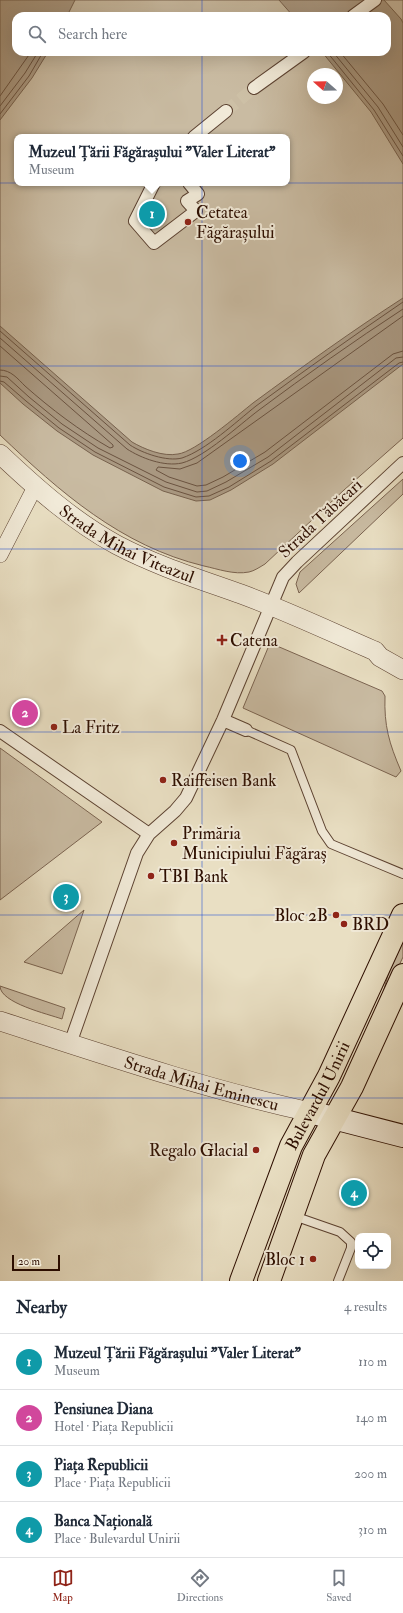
<!DOCTYPE html>
<meta charset="utf-8">
<style>
body{margin:0;font-family:"IM FELL Double Pica",serif;background:#f2f2f3;color:#1f2937}
.controls{position:absolute;right:12px;bottom:12px;display:grid;overflow:hidden;border-radius:8px;box-shadow:0 4px 16px #0002}
.controls button{width:36px;height:36px;display:grid;place-items:center;padding:0;border:0;border-bottom:1px solid #e0e1e3;background:#fff;color:#1f2937;font:20px sans-serif}
.compass{position:absolute;left:307px;top:68px;width:36px;height:36px;border-radius:50%;background:#fff;box-shadow:0 4px 16px #0002;rotate:290deg}
.scale{position:absolute;left:12px;bottom:10px;width:48px;box-sizing:border-box;padding-left:4px;border:2px solid #2d0e00;border-top:0;font-size:11px;line-height:14px;white-space:nowrap;color:#2d0e00;-webkit-text-stroke:3px #f1ead8;paint-order:stroke}
.you{position:absolute;left:240px;top:461px;width:14px;height:14px;margin:-10px;border:3px solid #fff;border-radius:50%;background:#1a73e8;box-shadow:0 0 0 6px #1a73e833}
.badge{display:grid;place-items:center;width:26px;height:26px;border-radius:50%;background:#8f2418;color:#fff;font-size:13px;font-weight:700}
.pin{position:absolute;translate:-50% -50%;border:2px solid #fff;box-shadow:0 1px 4px #0006}
.popup{position:absolute;left:14px;top:134px;width:276px;height:52px;box-sizing:border-box;display:grid;place-content:center;border-radius:8px;background:#fff;filter:drop-shadow(0 1px 3px #0005);font-size:13px;white-space:nowrap;color:#747a83}
.popup b{font-size:15px;color:#1f2937}
.popup::after{content:'';position:absolute;left:50%;top:100%;margin-left:-8px;border:8px solid transparent;border-top-color:#fff}
.list{margin:0;padding:0;list-style:none}
h2{display:flex;justify-content:space-between;align-items:center;height:52px;margin:0;padding:0 16px;font-size:17px}
h2 small{font-size:13px;font-weight:400;color:#747a83}
.list li{display:grid;grid-template-columns:26px 1fr auto;gap:12px;align-items:center;box-sizing:border-box;height:56px;padding:0 16px;border-top:1px solid #e0e1e3}
.list b{display:block;font-size:15px;white-space:nowrap}
.list p{margin:0;font-size:13px;white-space:nowrap;color:#747a83}
.list em{font-size:13px;font-style:normal;color:#747a83}
.icon{flex:none;width:22px;height:22px;fill:none;stroke:currentColor;stroke-width:2;stroke-linecap:round;stroke-linejoin:round}
.map{position:relative;flex:none;width:403px;height:1281px;overflow:hidden}
.search{position:absolute;background:#fff;box-shadow:0 4px 16px #0002;left:12px;right:12px;top:12px;height:44px;display:flex;align-items:center;gap:10px;box-sizing:border-box;padding:0 14px;border-radius:12px;color:#747a83;font-size:15px}
.sheet{height:276px;background:#fff}
nav{display:flex;justify-content:space-around;align-items:center;box-sizing:border-box;height:56px;border-top:1px solid #e0e1e3;background:#fff;font-size:11px;color:#747a83}
nav a{display:grid;justify-items:center;gap:2px}
nav .on{color:#8f2418}
.map>svg:first-child{display:block}
.green{fill:#c9bba2;stroke:#7b6451;fill-rule:evenodd}
.water{fill:#a99881;stroke:#77614d}
.lines{fill:none;stroke-linecap:round;stroke-linejoin:round}
.shore{stroke:#6b5340;stroke-width:1}
.pedestrian-tunnel{stroke:#cdc0a6;stroke-width:12;stroke-dasharray:12 6;stroke-linecap:butt}
.service-casing{stroke:#5c4231;stroke-width:10}
.pedestrian-casing{stroke:#5c4231;stroke-width:14}
.minor-casing{stroke:#5c4231;stroke-width:16}
.tertiary-casing{stroke:#5c4231;stroke-width:20}
.secondary-casing{stroke:#2d0e00;stroke-width:24}
.primary-casing{stroke:#2d0e00;stroke-width:24}
.service{stroke:#f1ead8;stroke-width:8}
.pedestrian{stroke:#f1ead8;stroke-width:12}
.minor{stroke:#f1ead8;stroke-width:15}
.tertiary{stroke:#f1ead8;stroke-width:19}
.secondary{stroke:#f1ead8;stroke-width:22}
.primary{stroke:#e9dfc3;stroke-width:22}
.grid{fill:none;stroke:#1d4ed8;stroke-width:1;stroke-opacity:0.55}
.poi-dot{fill:#8f2418;stroke:#f1ead8;stroke-width:1.5}
.labels{text-anchor:middle;stroke-width:4;stroke-linejoin:round;paint-order:stroke}
.poi-label{font-size:17px;fill:#2d0e00;stroke:#f1ead8;text-anchor:start}
.street-label{font-size:17px;fill:#2d0e00;stroke:#f1ead8}
</style>
<div class="map">
<svg width="403" height="1281" viewBox="0 0 403 1281">
<rect width="100%" height="100%" fill="#e9dfc3"/>
<filter id="stains"><feTurbulence type="fractalNoise" baseFrequency=".005" numOctaves="4"/><feColorMatrix values="0 0 0 0 .2 0 0 0 0 .09 0 0 0 0 .02 0 0 0 .5 -.17"/></filter>
<radialGradient id="worn" r=".72"><stop offset=".6" stop-color="#630" stop-opacity="0"/><stop offset="1" stop-color="#630" stop-opacity=".3"/></radialGradient>
<path class="green" d="M0,0H403V438L344,490L265,564C260,567 254,571 249,572C234,575 218,569 204,566C121,546 60,492 0,435ZM16,16H387V52H16ZM313,74H337V98H313ZM17,137H287V183H17Z
M403,479V494L299,593L296,584L300,572Z
M270,643L382,691L385,696C384,726 389,743 401,771L396,777L243,708Z
M0,748L102,822L0,900Z
M84,910L62,974L24,962Z
M403,936V957L348,1073L347,1071L383,993L392,960Z
M0,986L65,1008L62,1019C48,1014 0,1003 0,986Z"/>
<path class="water" d="M0,0H75L67,16H16V52H48L32,78L0,120Z
M279,0H384L401,19L403,23V164L371,112L322,52H387V16H293Z
M403,298V364L273,464L231,490L210,500L196,501L163,491L93,455L57,431L23,404L0,383V326L132,442C144,449 163,457 178,454C195,452 238,415 253,403C302,367 352,331 403,298Z"/>
<g class="lines">
<path class="shore" d="M327,52L374,110L403,156
M333,52L378,107L403,147
M340,52L383,104L403,135
M0,96L31,52
M0,106L25,73L38,52
M0,114L29,76L43,52
M403,316L197,463L180,469L158,467L156,470L169,477L197,486L206,485L223,477L265,452L393,354L403,351
M0,331L130,445C142,453 167,462 182,458C206,450 236,422 256,406C304,371 353,336 403,302
M0,338L127,449C141,458 164,467 182,463C205,457 239,425 259,410C306,375 354,341 403,309
M0,346L113,445V447L110,448C80,431 51,409 25,386C18,379 11,370 0,370
M0,376L7,377L29,397L62,424L98,448L166,482L197,492L207,491L226,482L268,457L396,358L403,357
M0,381L4,382L26,401L59,428L95,452L164,487L196,497L209,496L229,487L271,461L399,363L403,362"/>
<path class="pedestrian-tunnel" d="M226,111L254,88"/>
<g class="service-casing">
<path id="service" d="M246,730L291,750L322,831L331,844L403,874
M294,1216L340,1232L351,1242V1248L338,1281"/>
</g>
<g class="pedestrian-casing">
<path id="pedestrian" d="M353,16L375,0
M254,88L304,52
M194,137L226,111
M154,183L135,221L154,243L196,211L187,201L198,194L189,183
M223,720L246,730
M0,731L149,834
M70,1044L137,853L149,834L175,811L186,798L223,720L283,577L297,562L403,463"/>
</g>
<g class="minor-casing">
<path id="minor" d="M0,555L35,487"/>
</g>
<g class="tertiary-casing">
<g id="tertiary">
<path id="s1" d="M0,454C36,488 73,521 117,545C157,566 199,579 241,594C287,611 331,632 375,651L380,657L403,670"/>
<path id="s2" d="M0,1021C102,1054 205,1089 310,1112"/>
</g>
</g>
<g class="secondary-casing">
<path id="secondary" d="M310,1112L403,1136"/>
</g>
<g class="primary-casing">
<g id="primary">
<path id="s3" d="M241,1281L291,1146L329,1076L403,915"/>
<path d="M269,1281L314,1155L352,1087L403,975"/>
</g>
</g>
<use href="#service" class="service"/>
<use href="#pedestrian" class="pedestrian"/>
<use href="#minor" class="minor"/>
<use href="#tertiary" class="tertiary"/>
<use href="#secondary" class="secondary"/>
<use href="#primary" class="primary"/>
</g>
<path class="grid" d="M202,0V16M202,52V1281M0,183H403M0,366H403M0,549H403M0,732H403M0,915H403M0,1098H403"/>
<g class="poi-dot">
<circle cx="188" cy="222" r="4"/>
<path d="M220 634h4v4h4v4h-4v4h-4v-4h-4v-4h4z"/>
<circle cx="54" cy="727" r="4"/>
<circle cx="163" cy="780" r="4"/>
<circle cx="174" cy="843" r="4"/>
<circle cx="151" cy="876" r="4"/>
<circle cx="336" cy="915" r="4"/>
<circle cx="344" cy="924" r="4"/>
<circle cx="256" cy="1150" r="4"/>
<circle cx="313" cy="1259" r="4"/>
</g>
<g class="labels">
<g class="poi-label">
<text x="196" y="218">Cetatea<tspan x="196" dy="20">Făgărașului</tspan></text>
<text x="230" y="646">Catena</text>
<text x="62" y="733">La Fritz</text>
<text x="171" y="786">Raiffeisen Bank</text>
<text x="182" y="839">Primăria<tspan x="182" dy="20">Municipiului Făgăraș</tspan></text>
<text x="159" y="882">TBI Bank</text>
<text x="328" y="921" text-anchor="end">Bloc 2B</text>
<text x="352" y="930">BRD</text>
<text x="248" y="1156" text-anchor="end">Regalo Glacial</text>
<text x="305" y="1265" text-anchor="end">Bloc 1</text>
</g>
<g class="street-label">
<text transform="translate(320 518) rotate(-43)" y="6">Strada Tăbăcari</text>
<text dy="6" stroke="none"><textPath href="#s1" startOffset="157">Strada Mihai Viteazul</textPath></text>
<text dy="6" stroke="none"><textPath href="#s2" startOffset="211">Strada Mihai Eminescu</textPath></text>
<text dy="6" stroke="none"><textPath href="#s3" startOffset="201">Bulevardul Unirii</textPath></text>
</g>
</g>
<rect width="100%" height="100%" filter="url(#stains)"/>
<rect width="100%" height="100%" fill="url(#worn)"/>
</svg>
<div class="controls">
<button><svg class="icon" aria-label="locate" viewBox="0 0 24 24"><circle cx="12" cy="12" r="6"/><path d="M12 2v4M12 18v4M2 12h4M18 12h4"/></svg></button>
</div>
<svg class="compass" viewBox="-18 -18 36 36"><path d="M0-13l5 13h-10z" fill="#e53935"/><path d="M0 13l5-13h-10z" fill="#747a83"/></svg>
<div class="scale">20 m</div>
<div class="you"></div>
<div class="pin badge" style="left:152px;top:214px;background:#0f9aa8">1</div>
<div class="popup"><b>Muzeul Țării Făgărașului &quot;Valer Literat&quot;</b>Museum</div>
<div class="pin badge" style="left:25px;top:713px;background:#d1479c">2</div>
<div class="pin badge" style="left:66px;top:897px;background:#0f9aa8">3</div>
<div class="pin badge" style="left:354px;top:1193px;background:#0f9aa8">4</div>
<div class="search"><svg class="icon" aria-label="search" viewBox="0 0 24 24"><circle cx="10" cy="10" r="6"/><path d="M15 15l6 6"/></svg>Search here</div>
</div>
<section class="sheet">
<h2>Nearby<small>4 results</small></h2>
<ul class="list">
<li><span class="badge" style="background:#0f9aa8">1</span><div><b>Muzeul Țării Făgărașului &quot;Valer Literat&quot;</b><p>Museum</p></div><em>110 m</em></li>
<li><span class="badge" style="background:#d1479c">2</span><div><b>Pensiunea Diana</b><p>Hotel · Piața Republicii</p></div><em>140 m</em></li>
<li><span class="badge" style="background:#0f9aa8">3</span><div><b>Piața Republicii</b><p>Place · Piața Republicii</p></div><em>200 m</em></li>
<li><span class="badge" style="background:#0f9aa8">4</span><div><b>Banca Națională</b><p>Place · Bulevardul Unirii</p></div><em>310 m</em></li>
</ul>
</section>
<nav>
<a class="on"><svg class="icon" aria-label="map" viewBox="0 0 24 24"><path d="M3 6l6-2 6 2 6-2v14l-6 2-6-2-6 2zM9 4v14M15 6v14"/></svg>Map</a>
<a><svg class="icon" aria-label="directions" viewBox="0 0 24 24"><path d="M12 3l9 9-9 9-9-9zM9 14v-3h6M13 9l2 2-2 2"/></svg>Directions</a>
<a><svg class="icon" aria-label="saved" viewBox="0 0 24 24"><path d="M7 4h10v16l-5-4-5 4z"/></svg>Saved</a>
</nav>
